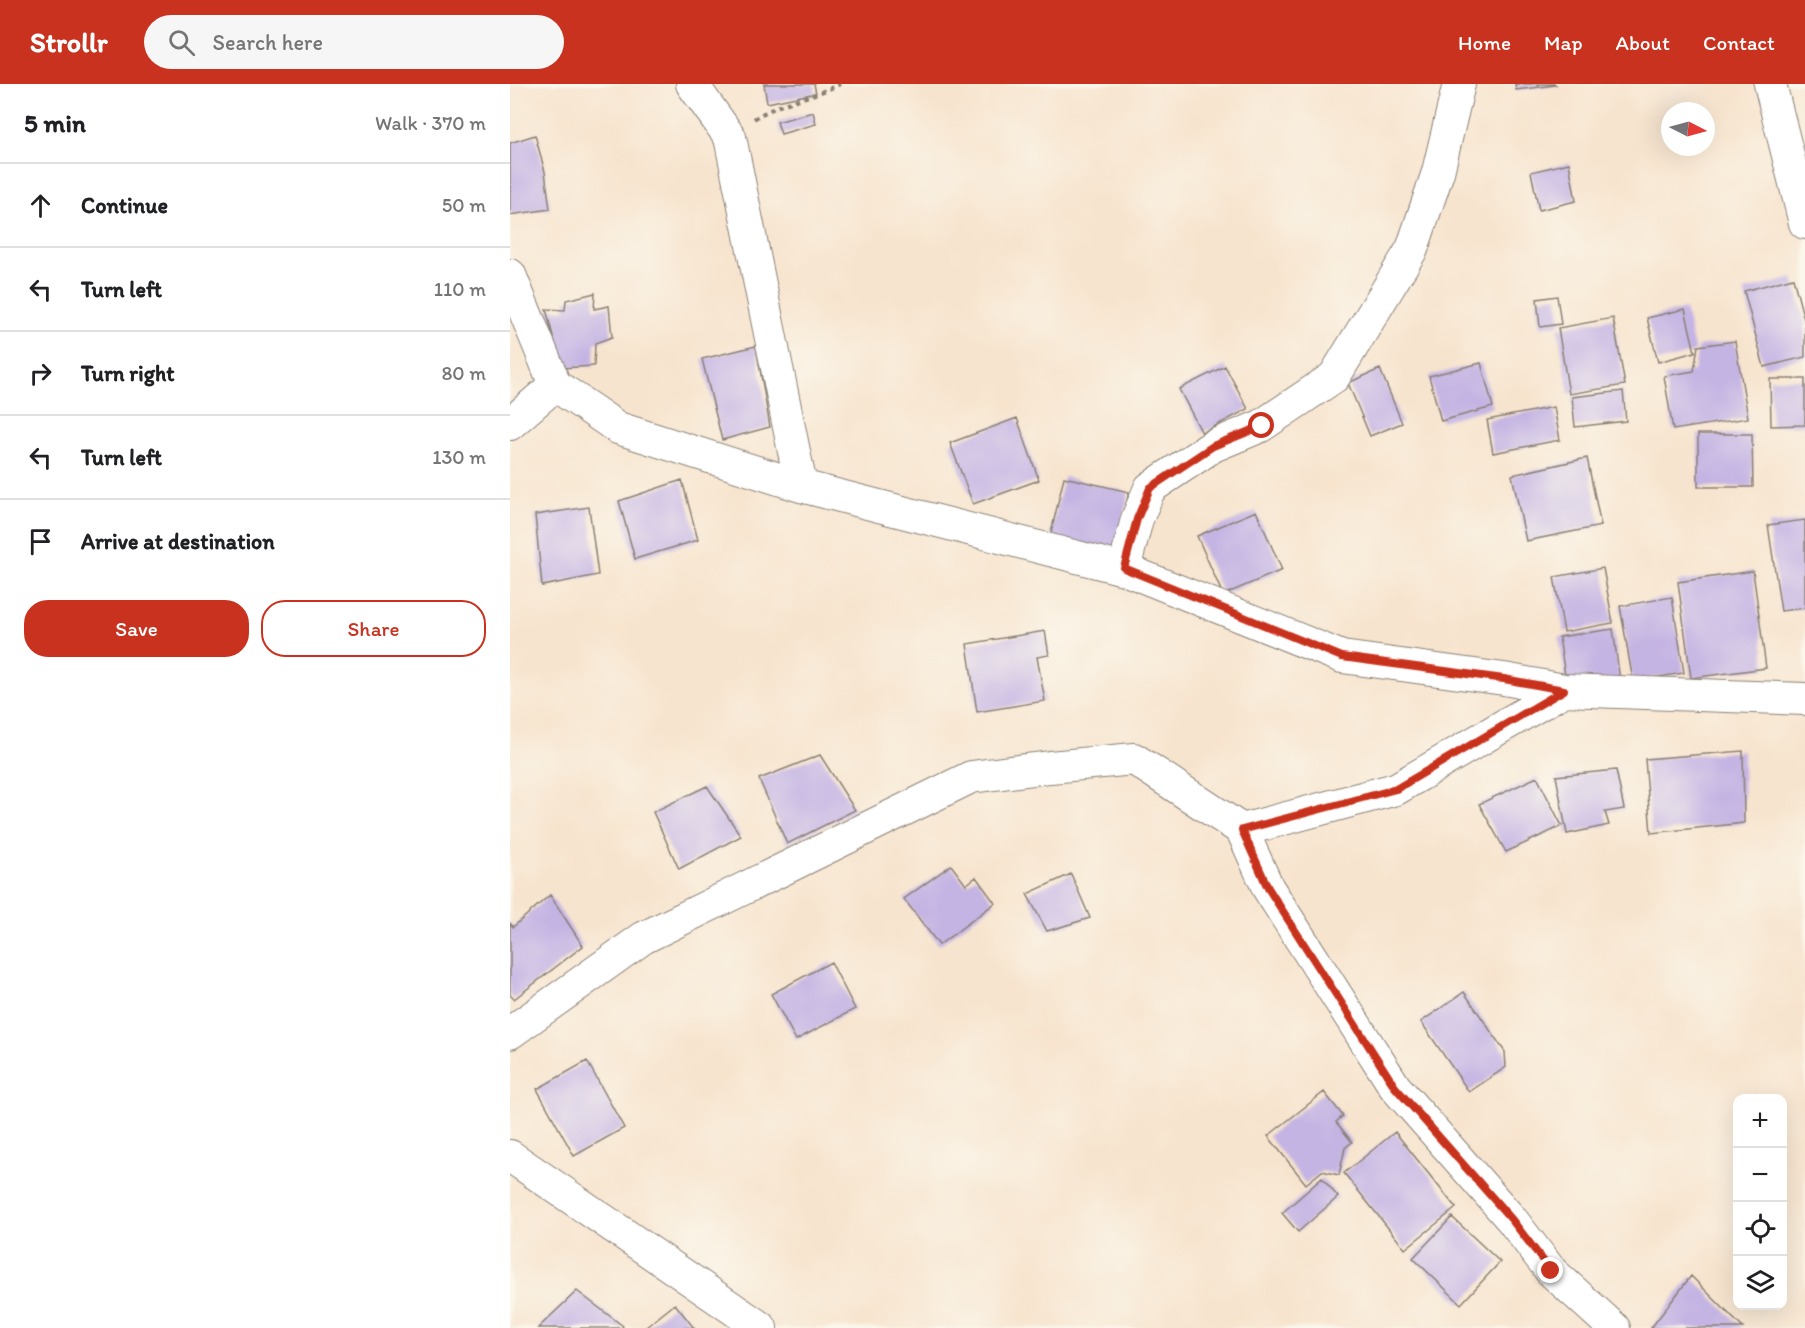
<!DOCTYPE html>
<meta charset="utf-8">
<style>
body{margin:0;font-family:Itim,sans-serif;background:#f6f6f6;color:#202124}
.controls{position:absolute;right:18px;bottom:18px;display:grid;overflow:hidden;border-radius:12px;box-shadow:0 6px 24px #0002}
.controls button{width:54px;height:54px;display:grid;place-items:center;padding:0;border:0;border-bottom:2px solid #e0e0e0;background:#fff;color:#202124;font:30px sans-serif}
.compass{position:absolute;left:1151px;top:18px;width:54px;height:54px;border-radius:50%;background:#fff;box-shadow:0 6px 24px #0002;rotate:96deg}
.stop{position:absolute;width:18px;height:18px;margin:-14px;border:4px solid #c8321e;border-radius:50%;background:#fff}
.stop.end{background:#c8321e;border-color:#fff;box-shadow:0 2px 6px #0008}
.list{margin:0;padding:0;list-style:none}
h2{display:flex;justify-content:space-between;align-items:center;height:78px;margin:0;padding:0 24px;font-size:26px}
h2 small{font-size:20px;font-weight:400;color:#757577}
.list li{display:grid;grid-template-columns:39px 1fr auto;gap:18px;align-items:center;box-sizing:border-box;height:84px;padding:0 24px;border-top:2px solid #e0e0e0}
.list b{display:block;font-size:22px;white-space:nowrap}
.list em{font-size:20px;font-style:normal;color:#757577}
.actions{display:flex;gap:12px;padding:18px 24px}
.actions a{flex:1;padding:14px 0;border:2px solid #c8321e;border-radius:24px;text-align:center;font-size:21px;color:#c8321e}
.actions .main{background:#c8321e;color:#fff}
.icon{flex:none;width:33px;height:33px;fill:none;stroke:currentColor;stroke-width:2;stroke-linecap:round;stroke-linejoin:round}
.map{position:relative;flex:none;width:1295px;height:1244px;overflow:hidden}
header{display:flex;align-items:center;gap:36px;box-sizing:border-box;height:84px;padding:0 30px;background:#c8321e;color:#fff}
header strong{font-size:28px}
nav{display:flex;gap:33px;margin-inline-start:auto;font-size:21px}
.search{width:420px;height:54px;background:#f6f6f6;display:flex;align-items:center;gap:15px;box-sizing:border-box;padding:0 21px;border-radius:33px;color:#757577;font-size:22px}
main{display:flex}
aside{flex:1;background:#fff}
.map>svg:first-child{display:block}
.building{fill:#c4b4e3}
.lines{fill:none;stroke-linecap:round;stroke-linejoin:round}
.minor-casing{stroke:#8a8075;stroke-width:34}
.path{stroke:#8a8075;stroke-width:4;stroke-dasharray:4.5 4.5;stroke-linecap:butt}
.minor{stroke:#fff;stroke-width:32}
.route{stroke:#c8321e;stroke-width:8}
</style>
<header>
<strong>Strollr</strong>
<div class="search"><svg class="icon" aria-label="search" viewBox="0 0 24 24"><circle cx="10" cy="10" r="6"/><path d="M15 15l6 6"/></svg>Search here</div>
<nav><a>Home</a><a>Map</a><a>About</a><a>Contact</a></nav>
</header>
<main>
<aside>
<h2>5 min<small>Walk · 370 m</small></h2>
<ul class="list">
<li><svg class="icon" aria-label="ahead" viewBox="0 0 24 24"><path d="M12 20V5M6 11l6-6 6 6"/></svg><div><b>Continue</b></div><em>50 m</em></li>
<li><svg class="icon" aria-label="left" viewBox="0 0 24 24"><path d="M17 20v-9H6M10 6l-5 5 5 5"/></svg><div><b>Turn left</b></div><em>110 m</em></li>
<li><svg class="icon" aria-label="right" viewBox="0 0 24 24"><path d="M7 20v-9h11M14 6l5 5-5 5"/></svg><div><b>Turn right</b></div><em>80 m</em></li>
<li><svg class="icon" aria-label="left" viewBox="0 0 24 24"><path d="M17 20v-9H6M10 6l-5 5 5 5"/></svg><div><b>Turn left</b></div><em>130 m</em></li>
<li><svg class="icon" aria-label="arrive" viewBox="0 0 24 24"><path d="M6 21V4h12l-3 4 3 4H6"/></svg><div><b>Arrive at destination</b></div></li>
</ul>
<div class="actions"><a class="main">Save</a><a>Share</a></div>
</aside>
<div class="map">
<svg width="1295" height="1244" viewBox="0 0 1295 1244">
<rect width="100%" height="100%" fill="#fbf7ec"/>
<filter id="ink" filterUnits="userSpaceOnUse"><feTurbulence type="fractalNoise" baseFrequency=".0167" numOctaves="2"/><feDisplacementMap in="SourceGraphic" scale="12" xChannelSelector="R" yChannelSelector="G"/><feConvolveMatrix kernelMatrix="1 2 1 2 8 2 1 2 1" color-interpolation-filters="sRGB"/></filter>
<filter id="wash" filterUnits="userSpaceOnUse"><feTurbulence type="fractalNoise" baseFrequency=".008" numOctaves="4" result="noise"/><feDisplacementMap in="SourceGraphic" scale="24" xChannelSelector="R" yChannelSelector="G"/><feGaussianBlur stdDeviation="1.35" result="paint"/><feColorMatrix in="noise" values="0 0 0 0 0 0 0 0 0 0 0 0 0 0 0 0 0 1.4 0 .05"/><feComposite in="paint" operator="in"/></filter>
<g filter="url(#wash)">
<rect width="100%" height="100%" fill="#f7e4ce"/>
<g id="blocks">
<path class="building" d="M254,0H304L306,9L257,19Z
M1005,0H1045L1046,1L1006,6Z
M303,28L306,40L271,50L267,38Z
M25,51L35,88L40,125L0,131V59Z
M1059,79L1066,117L1029,126L1021,88Z
M1283,194L1295,239V273L1254,283L1234,207Z
M85,209L84,225L99,222L102,253L85,259L84,282L51,284L36,225L55,226L56,216Z
M1047,212L1051,240L1030,243L1027,215Z
M1175,225L1185,268L1148,278L1137,234Z
M1103,234L1115,301L1059,310L1048,244Z
M1225,257L1238,334L1163,346L1154,292L1184,287L1188,262Z
M246,262L260,343L212,356L192,275Z
M971,279L983,323L931,337L919,292Z
M715,282L738,325L692,349L669,305Z
M870,285L892,339L860,352L838,299Z
M1260,295H1295V341L1261,342Z
M1113,307L1116,337L1065,343L1062,313Z
M1044,323L1050,356L983,369L977,336Z
M507,334L529,396L463,420L440,359Z
M1188,350H1242L1243,403H1188Z
M1077,374L1091,442L1016,457L1002,391Z
M554,393L619,408L605,469L540,453Z
M172,396L188,456L125,475L109,417Z
M79,423L88,491L32,502L25,431Z
M746,427L772,486L713,511L687,452Z
M1295,436V524L1271,527L1258,441Z
M1093,484L1103,539L1054,548L1044,493Z
M1243,487L1256,584L1181,594L1168,498Z
M1162,513L1174,589L1123,597L1110,522Z
M1103,545L1110,597L1057,604L1049,553Z
M535,547L539,571L527,573L535,617L467,628L457,560Z
M1233,667L1234,739L1141,749L1135,675Z
M310,671L345,726L277,760L249,695Z
M1106,686L1114,725L1095,728L1099,741L1057,750L1046,692Z
M1027,693L1052,742L996,768L969,720Z
M197,702L231,752L169,785L143,728Z
M441,781L456,801L466,793L485,819L429,861L394,815Z
M561,790L580,834L537,847L517,810Z
M40,811L73,862L4,915L0,911V839L3,843Z
M321,878L345,925L286,956L261,910Z
M954,908L995,968L996,983L959,1008L911,938Z
M77,977L114,1044L64,1072L27,1005Z
M814,1008L833,1032L826,1038L842,1058L835,1064L829,1091L812,1087L796,1100L758,1052Z
M885,1048L946,1124L895,1165L834,1089Z
M812,1094L828,1113L788,1148L772,1129Z
M942,1133L990,1178L951,1220L903,1174Z
M1181,1192L1233,1244H1141Z
M67,1207L113,1242L111,1244H28Z
M165,1220L184,1244H135Z"/>
</g>
</g>
<g filter="url(#ink)">
<use href="#blocks" fill-opacity="0" stroke="#8a8075" stroke-width="1.5"/>
<g class="lines">
<g class="minor-casing">
<path id="minor" d="M182,0L220,53L291,402
M1260,0L1295,139
M0,191L45,301L108,344L291,402L614,485L832,573L994,595L1054,606
M0,340L45,301
M614,485L627,435L640,404L703,362L751,342L824,293L902,165L928,88L949,0
M732,746L886,705L1054,606L1295,615
M0,949L133,854L461,693L540,683L624,675L732,746L758,804L885,1003L1002,1136L1041,1187L1104,1244
M0,1072L251,1244"/>
</g>
<path class="path" d="M244,35C266,19 304,13 330,0"/>
<use href="#minor" class="minor"/>
</g>
</g>
<g class="lines" filter="url(#ink)">
<path class="route" d="M752,342L703,362L640,404L627,435L614,484L832,573L994,595L1054,606L886,705L732,746L758,804L885,1003L1002,1136L1041,1187"/>
</g>
</svg>
<div class="controls">
<button>+</button>
<button>−</button>
<button><svg class="icon" aria-label="locate" viewBox="0 0 24 24"><circle cx="12" cy="12" r="6"/><path d="M12 2v4M12 18v4M2 12h4M18 12h4"/></svg></button>
<button><svg class="icon" aria-label="layers" viewBox="0 0 24 24"><path d="M12 4l9 5-9 5-9-5zM3 14l9 5 9-5"/></svg></button>
</div>
<svg class="compass" viewBox="-18 -18 36 36"><path d="M0-13l5 13h-10z" fill="#e53935"/><path d="M0 13l5-13h-10z" fill="#757577"/></svg>
<div class="stop" style="left:752px;top:342px"></div>
<div class="stop end" style="left:1041px;top:1187px"></div>
</div>
</main>
